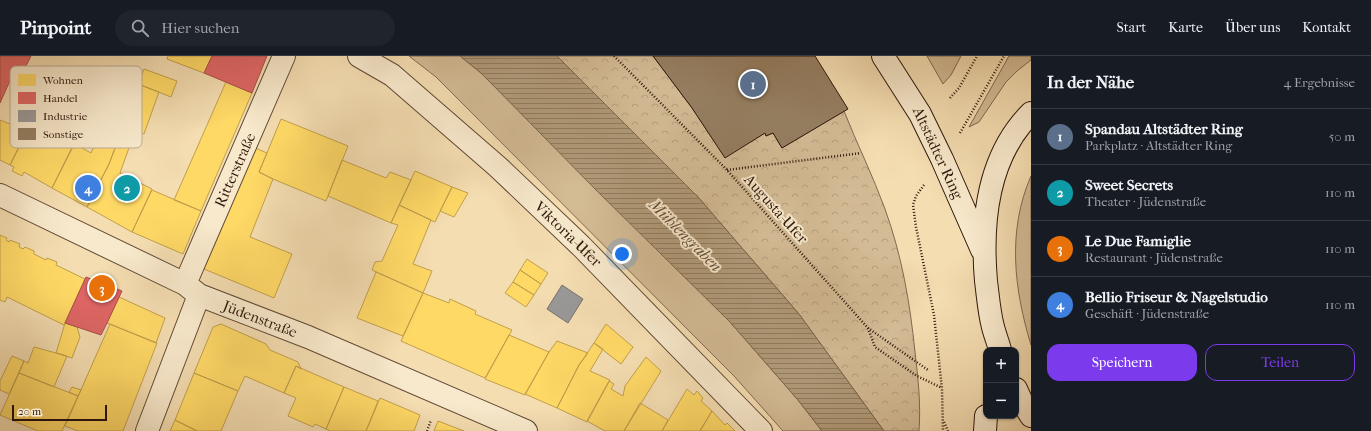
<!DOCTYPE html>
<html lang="de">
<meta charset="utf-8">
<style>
body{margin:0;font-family:"IM FELL French Canon",serif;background:#20242c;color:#f1f3f6}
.controls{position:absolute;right:12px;bottom:12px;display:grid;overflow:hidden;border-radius:8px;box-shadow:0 1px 3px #0004}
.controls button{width:36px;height:36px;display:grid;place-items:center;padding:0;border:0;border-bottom:1px solid #363941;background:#171b24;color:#f1f3f6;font:20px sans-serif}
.scale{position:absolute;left:12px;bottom:10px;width:95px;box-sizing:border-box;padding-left:4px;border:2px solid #2f170b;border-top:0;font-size:11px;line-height:14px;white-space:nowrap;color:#2f170b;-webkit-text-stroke:3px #f8e9cc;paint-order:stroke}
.you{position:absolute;left:622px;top:198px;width:14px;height:14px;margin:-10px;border:3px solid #fff;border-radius:50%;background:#1a73e8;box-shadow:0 0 0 6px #1a73e833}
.badge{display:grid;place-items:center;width:26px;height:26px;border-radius:50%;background:#7c3aed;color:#fff;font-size:13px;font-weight:700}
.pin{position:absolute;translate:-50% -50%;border:2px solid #fff;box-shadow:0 1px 4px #0006}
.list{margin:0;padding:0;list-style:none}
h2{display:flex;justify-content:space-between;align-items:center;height:52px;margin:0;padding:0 16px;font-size:17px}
h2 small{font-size:13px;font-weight:400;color:#9ea1a6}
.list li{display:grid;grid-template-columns:26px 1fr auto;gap:12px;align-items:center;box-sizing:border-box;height:56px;padding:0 16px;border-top:1px solid #363941}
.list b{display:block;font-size:15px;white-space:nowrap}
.list p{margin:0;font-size:13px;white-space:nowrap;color:#9ea1a6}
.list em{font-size:13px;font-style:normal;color:#9ea1a6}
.actions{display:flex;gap:8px;padding:12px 16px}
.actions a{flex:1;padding:9px 0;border:1px solid #7c3aed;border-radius:12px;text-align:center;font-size:14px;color:#7c3aed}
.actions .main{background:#7c3aed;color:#fff}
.icon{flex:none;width:22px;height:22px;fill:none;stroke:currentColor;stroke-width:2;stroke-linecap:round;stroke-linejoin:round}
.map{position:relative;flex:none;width:1031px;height:375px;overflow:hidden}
header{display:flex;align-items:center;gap:24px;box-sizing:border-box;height:56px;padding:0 20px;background:#171b24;border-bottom:1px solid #363941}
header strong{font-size:19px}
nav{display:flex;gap:22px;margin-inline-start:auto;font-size:14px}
.search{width:280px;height:36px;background:#20242c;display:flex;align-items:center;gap:10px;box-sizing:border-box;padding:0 14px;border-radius:22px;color:#9ea1a6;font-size:15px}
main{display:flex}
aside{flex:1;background:#171b24}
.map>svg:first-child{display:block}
.green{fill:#d3bb95;stroke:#816950}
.park{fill:url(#park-crowns);stroke:#816950}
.water{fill:url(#water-rules);stroke:#7d664d}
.homes{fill:#ffd966;stroke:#c19f4b}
.shops{fill:#e06666;stroke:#ab4e4b}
.industry{fill:#999;stroke:#79726e}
.building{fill:#957e61;stroke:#2f170b}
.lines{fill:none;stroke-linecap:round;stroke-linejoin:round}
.street-casing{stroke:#604834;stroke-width:24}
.secondary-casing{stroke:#2f170b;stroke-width:24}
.path{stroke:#2f170b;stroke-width:2.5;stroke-dasharray:1 2;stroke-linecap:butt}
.street{stroke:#f8e9cc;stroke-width:22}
.secondary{stroke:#f8e9cc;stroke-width:22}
.labels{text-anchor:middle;stroke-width:4;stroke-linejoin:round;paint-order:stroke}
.street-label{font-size:15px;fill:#2f170b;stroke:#f8e9cc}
.water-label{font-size:16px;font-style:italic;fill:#634b37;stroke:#f8e9cc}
.key{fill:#f8e9cc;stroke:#bcaa92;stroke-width:1}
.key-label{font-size:11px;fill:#2f170b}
</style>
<header>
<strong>Pinpoint</strong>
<div class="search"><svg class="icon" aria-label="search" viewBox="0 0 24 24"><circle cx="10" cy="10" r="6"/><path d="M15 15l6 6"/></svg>Hier suchen</div>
<nav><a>Start</a><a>Karte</a><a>Über uns</a><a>Kontakt</a></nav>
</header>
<main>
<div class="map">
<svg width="1031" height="375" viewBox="0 0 1031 375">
<defs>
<pattern id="park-crowns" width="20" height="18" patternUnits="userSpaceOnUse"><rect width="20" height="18" fill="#d3bb95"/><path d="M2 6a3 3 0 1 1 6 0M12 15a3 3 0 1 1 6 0" fill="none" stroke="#b5a07f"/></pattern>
<pattern id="water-rules" width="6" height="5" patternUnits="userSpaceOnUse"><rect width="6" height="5" fill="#b19a79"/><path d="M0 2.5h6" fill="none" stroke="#907d61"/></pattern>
</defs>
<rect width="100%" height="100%" fill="#f4ddb1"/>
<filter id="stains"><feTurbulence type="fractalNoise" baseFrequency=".005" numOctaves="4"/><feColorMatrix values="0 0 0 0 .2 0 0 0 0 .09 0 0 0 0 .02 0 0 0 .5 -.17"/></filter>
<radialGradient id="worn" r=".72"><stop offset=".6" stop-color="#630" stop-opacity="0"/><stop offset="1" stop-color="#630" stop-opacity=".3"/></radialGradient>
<path class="green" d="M409,0H460L481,17L730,266L798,344L822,375H783L734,320L436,21Z
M927,0H961L951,19L943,28Z
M1009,0H1031V4L1017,15L1006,26L979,66L969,71Z
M1031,120V289C1014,233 1007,175 1031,120Z"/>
<path class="park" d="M557,0H653L692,52L725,101L765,77L766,80L773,77L782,92L844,55C857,88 873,120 885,153C902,200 910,247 915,296C918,322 921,348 919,375H884L799,258L698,141Z"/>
<path class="water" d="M460,0H557L698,141L799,258L884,375H822L798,344L730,266L597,135L481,17Z"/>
<path class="homes" d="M168,0H212L204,17L167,3Z
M144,13L177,25L171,41L138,28Z
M226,26L252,37L201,155L174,144Z
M138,28L159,36L144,78L123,71Z
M118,45L131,50L109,108L87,151L52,132L78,81L86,84L82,92L91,97L106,64L109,65Z
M37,50L81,73L52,132L24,116L22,120L12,115L14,111L10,109L27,75Z
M281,63L348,90L326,145L273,123L259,116Z
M0,64L27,75L10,109L0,104Z
M123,71L135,75L120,117L152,133L132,176L87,151L109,108Z
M253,91L267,97L259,116L273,123L250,181L292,198L274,242L204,213Z
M342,104L386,122L390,116L411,124L391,167L328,140Z
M415,115L452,131L435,166L399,149Z
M452,131L468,137L454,161L440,155Z
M152,134L201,155L183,198L132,176Z
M399,149L431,164L413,208L432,215L423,237L372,214L375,206L382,205L398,169L391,167Z
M0,179L7,182L6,184L9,186L10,184L20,188L19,191L23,193L25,191L34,195V198L46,204L47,202L57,206L56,209L85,223L64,269L7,241L5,246L0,244Z
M527,203L548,217L541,228L520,214Z
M520,214L541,228L534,239L513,226Z
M376,216L423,237L403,280L357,262Z
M513,226L534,239L526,251L505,237Z
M423,237L449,247L450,243L476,255L475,258L512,274L485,322L401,285Z
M119,241L165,262L156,287L107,267Z
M65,267L77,271L80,281L72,302L56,297Z
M110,268L157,287L123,375H78L65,370Z
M221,268L266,288L270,294L298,306L301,313L296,310L284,337L245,320L238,335L194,317L213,271Z
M606,268L633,291L621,308L594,287Z
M509,279L549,296L525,339L485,323Z
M557,285L588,297L579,309L557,352L525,338L549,296Z
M594,287L603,293L590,315L610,324L587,366L557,352L579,309Z
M34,291L67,300L54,331L19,317L24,305L28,307Z
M12,300L24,305L9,338L0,334V325Z
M646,301L661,315L624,375H605L587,365L609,325L614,328L611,333L623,340L625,330Z
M296,310L344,331L326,373L315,368L313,371L288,360L296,342L284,337Z
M19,317L78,340L62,375H38L0,359Z
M194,317L238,335L221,375H197L175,364Z
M72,331L81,334L78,340L69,336Z
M344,331L378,345L366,375H330L326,373Z
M687,333L694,339L697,335L703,342L701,345L712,355L700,375H662Z
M380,342L420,359L414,375H366Z
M640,347L668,364L662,375H624Z
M712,355L725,369L727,367L735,375H700Z
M175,364L197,375H170Z
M438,365L464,375H434Z"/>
<path class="shops" d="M0,0H31L25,12L17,9L0,47Z
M212,0H267L252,37L204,17Z
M86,221L122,235L107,267L101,279L65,267Z"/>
<path class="industry" d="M562,229L583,243L568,267L547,253Z"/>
<path class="building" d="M653,0H815L848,53L782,92L773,77L766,80L765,77L725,102L692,52Z"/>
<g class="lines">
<g class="street-casing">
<path id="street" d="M359,0L392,19L498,111L581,190L761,375
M0,139L185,228L199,239L308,281L526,375
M185,228L284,0
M147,375L199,239"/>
</g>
<g class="secondary-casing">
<path id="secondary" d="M883,0L920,58L942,103L982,194
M1000,294C998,286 995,279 993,271C989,256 988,240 986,225C981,167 987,101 1031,57
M1016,333L1021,344L1031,360
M985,375L986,360"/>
</g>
<path class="path" d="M614,0L727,114L868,272L928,314
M950,42L959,32L977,0
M960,77L1004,0
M727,114L861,97
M924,129L916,140L913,149L916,171L934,259L942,333L943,375
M868,272L875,291L917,320L942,332
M944,366L948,375
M427,375L431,364"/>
<use href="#street" class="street"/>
<use href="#secondary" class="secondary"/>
</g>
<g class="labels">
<g class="street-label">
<text transform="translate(938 97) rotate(65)" y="5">Altstädter Ring</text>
<text transform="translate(235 114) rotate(-66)" y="5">Ritterstraße</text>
<text transform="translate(776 153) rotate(48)" y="5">Augusta-Ufer</text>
<text transform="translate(568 178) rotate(44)" y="5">Viktoria-Ufer</text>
<text transform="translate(260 263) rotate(21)" y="5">Jüdenstraße</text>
</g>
<g class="water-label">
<text transform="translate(686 179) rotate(45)" y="6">Mühlengraben</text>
</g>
</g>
<rect x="10" y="10" width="132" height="82" rx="6" class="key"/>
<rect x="18" y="18" width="18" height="12" fill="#ffd966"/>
<rect x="18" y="36" width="18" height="12" fill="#e06666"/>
<rect x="18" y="54" width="18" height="12" fill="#999"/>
<rect x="18" y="72" width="18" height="12" fill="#957e61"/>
<g class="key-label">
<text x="43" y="28">Wohnen</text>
<text x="43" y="46">Handel</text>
<text x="43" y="64">Industrie</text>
<text x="43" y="82">Sonstige</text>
</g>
<rect width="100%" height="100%" filter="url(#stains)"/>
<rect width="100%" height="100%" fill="url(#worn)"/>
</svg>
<div class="controls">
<button>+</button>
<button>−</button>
</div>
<div class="scale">20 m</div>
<div class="you"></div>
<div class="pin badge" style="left:753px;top:28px;background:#5c6f8a">1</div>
<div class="pin badge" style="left:127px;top:132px;background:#0f9aa8">2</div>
<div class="pin badge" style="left:102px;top:232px;background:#e8710a">3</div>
<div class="pin badge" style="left:88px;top:132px;background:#3f7fe0">4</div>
</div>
<aside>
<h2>In der Nähe<small>4 Ergebnisse</small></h2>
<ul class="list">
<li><span class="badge" style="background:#5c6f8a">1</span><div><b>Spandau Altstädter Ring</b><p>Parkplatz · Altstädter Ring</p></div><em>50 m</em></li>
<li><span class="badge" style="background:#0f9aa8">2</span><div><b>Sweet Secrets</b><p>Theater · Jüdenstraße</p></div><em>110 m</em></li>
<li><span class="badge" style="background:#e8710a">3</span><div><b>Le Due Famiglie</b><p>Restaurant · Jüdenstraße</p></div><em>110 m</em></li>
<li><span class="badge" style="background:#3f7fe0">4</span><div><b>Bellio Friseur &amp; Nagelstudio</b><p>Geschäft · Jüdenstraße</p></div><em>110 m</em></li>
</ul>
<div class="actions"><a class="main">Speichern</a><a>Teilen</a></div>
</aside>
</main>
